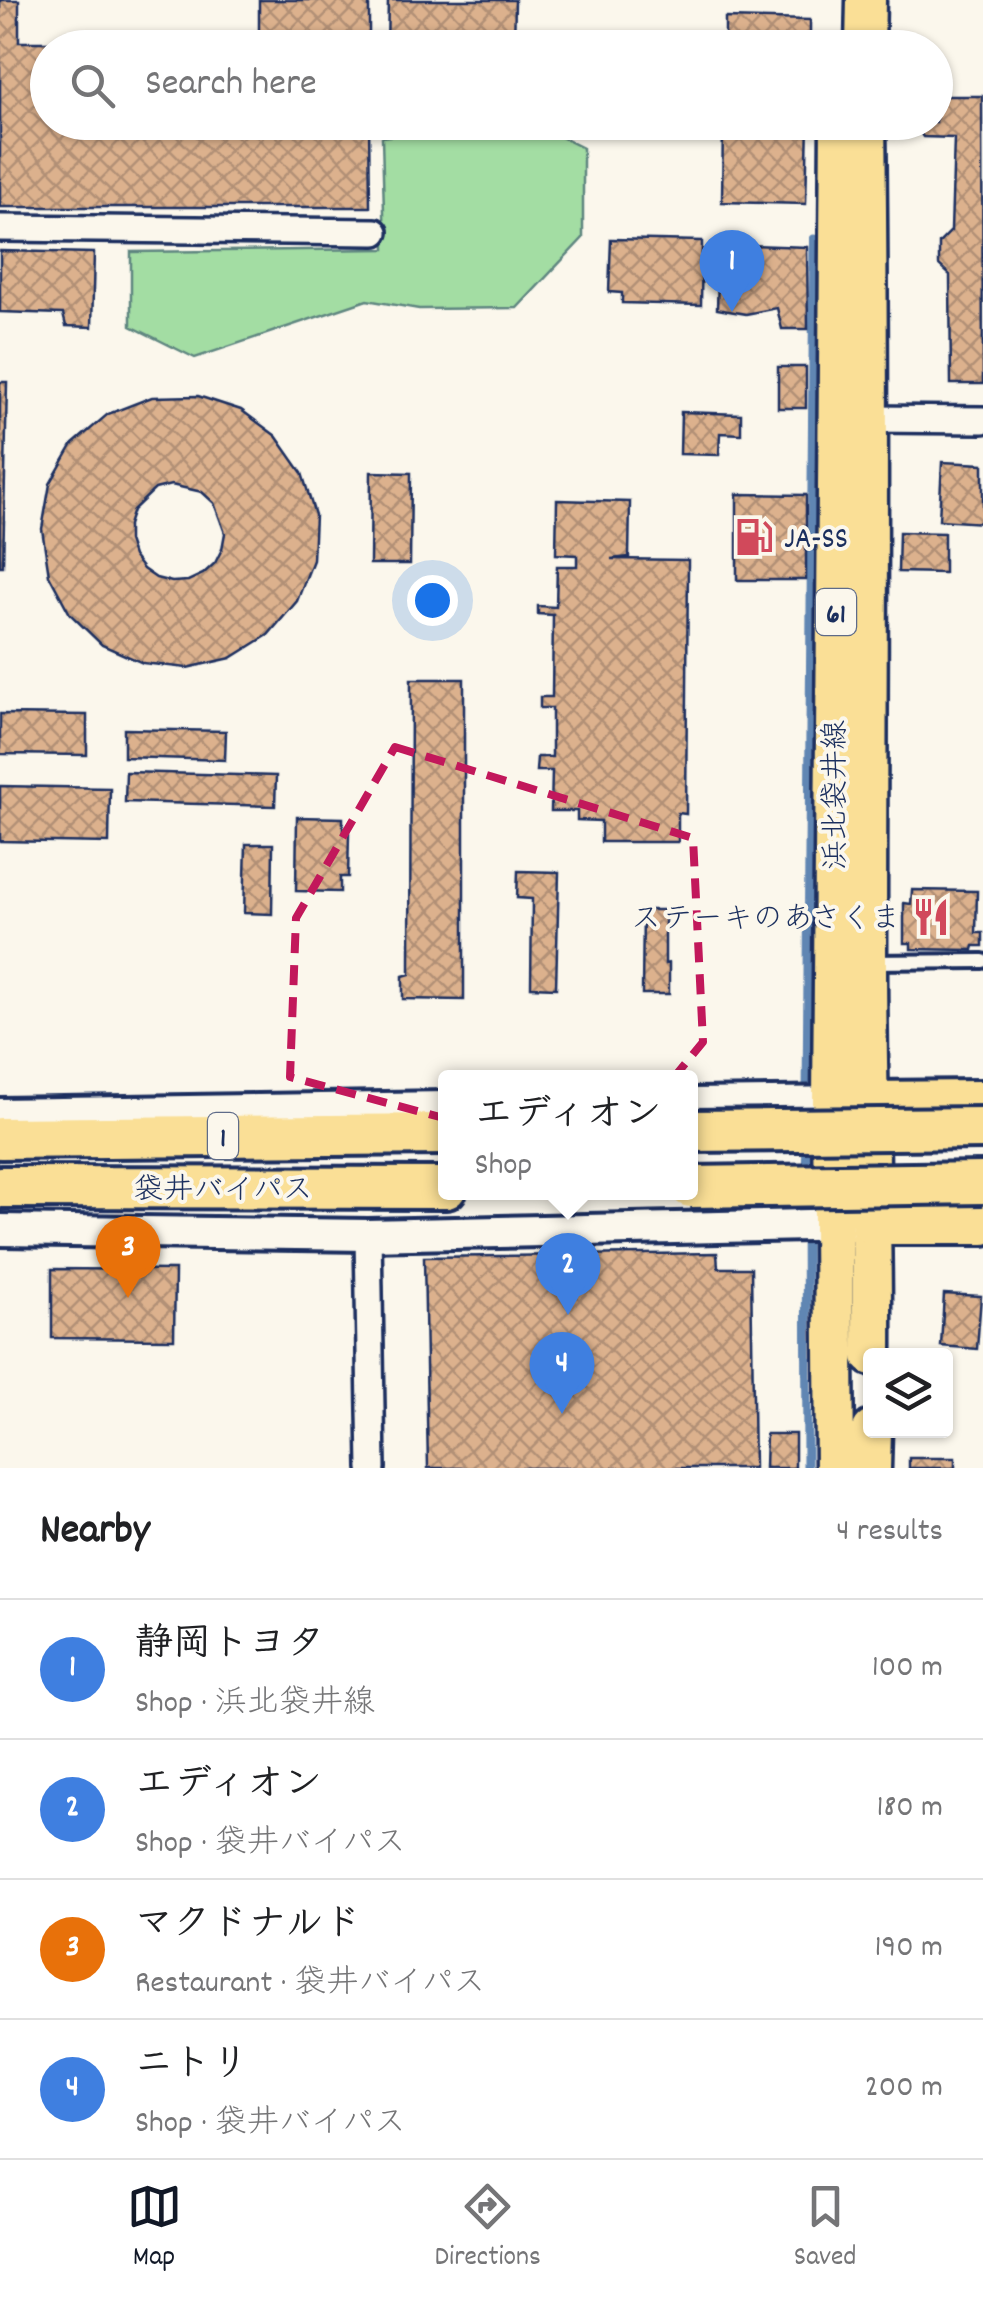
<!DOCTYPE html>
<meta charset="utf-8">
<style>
body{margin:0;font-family:Dekko,"Klee One",sans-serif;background:#f6f6f6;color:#202124}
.controls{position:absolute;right:30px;bottom:30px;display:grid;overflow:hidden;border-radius:10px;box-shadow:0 2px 8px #0004}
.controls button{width:90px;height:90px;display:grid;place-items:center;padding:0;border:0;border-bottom:2px solid #e0e0e0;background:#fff;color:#202124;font:50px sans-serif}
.you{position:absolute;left:432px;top:600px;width:35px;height:35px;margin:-25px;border:8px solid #fff;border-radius:50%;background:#1a73e8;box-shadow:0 0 0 15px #1a73e833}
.badge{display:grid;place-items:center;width:65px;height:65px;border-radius:50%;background:#111827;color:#fff;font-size:32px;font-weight:700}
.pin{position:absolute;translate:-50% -82px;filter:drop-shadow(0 2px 5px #0008)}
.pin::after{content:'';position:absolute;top:52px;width:35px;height:30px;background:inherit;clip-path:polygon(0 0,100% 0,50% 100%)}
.popup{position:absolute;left:438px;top:1070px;width:260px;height:130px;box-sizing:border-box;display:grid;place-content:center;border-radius:10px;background:#fff;filter:drop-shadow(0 2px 8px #0005);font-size:32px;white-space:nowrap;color:#757577}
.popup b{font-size:38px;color:#202124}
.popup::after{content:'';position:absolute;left:50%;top:100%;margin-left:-20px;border:20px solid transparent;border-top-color:#fff}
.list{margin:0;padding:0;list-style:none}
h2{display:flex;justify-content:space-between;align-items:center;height:130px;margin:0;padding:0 40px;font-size:42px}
h2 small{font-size:32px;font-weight:400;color:#757577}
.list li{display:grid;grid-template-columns:65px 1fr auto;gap:30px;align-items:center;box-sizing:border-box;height:140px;padding:0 40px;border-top:2px solid #e0e0e0}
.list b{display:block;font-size:38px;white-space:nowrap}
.list p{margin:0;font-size:32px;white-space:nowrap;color:#757577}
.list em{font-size:32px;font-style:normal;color:#757577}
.icon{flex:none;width:55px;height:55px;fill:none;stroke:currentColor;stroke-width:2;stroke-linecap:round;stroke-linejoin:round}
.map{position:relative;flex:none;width:983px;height:1468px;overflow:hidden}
.search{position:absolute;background:#fff;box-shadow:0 2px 8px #0004;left:30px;right:30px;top:30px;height:110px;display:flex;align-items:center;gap:25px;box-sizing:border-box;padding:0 35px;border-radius:55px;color:#757577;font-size:38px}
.sheet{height:690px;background:#fff}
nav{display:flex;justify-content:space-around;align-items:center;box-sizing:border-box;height:140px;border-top:2px solid #e0e0e0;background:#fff;font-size:28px;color:#757577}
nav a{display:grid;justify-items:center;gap:5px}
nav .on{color:#111827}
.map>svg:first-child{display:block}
.grass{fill:#a3dda3;stroke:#5f8680;stroke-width:2.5}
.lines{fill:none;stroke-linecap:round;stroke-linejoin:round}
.stream{stroke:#6186b3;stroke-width:9}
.building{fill:url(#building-cross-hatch);stroke:#1b2f5e;stroke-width:2.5;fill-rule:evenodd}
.service-casing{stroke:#1b2f5e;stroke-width:20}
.minor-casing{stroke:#1b2f5e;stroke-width:32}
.tertiary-casing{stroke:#1b2f5e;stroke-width:38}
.primary-casing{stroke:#1b2f5e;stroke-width:45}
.trunk-casing{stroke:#1b2f5e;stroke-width:48}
.service{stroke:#fbf7ec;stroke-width:12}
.minor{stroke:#fbf7ec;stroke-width:25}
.tertiary{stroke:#fbf7ec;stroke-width:30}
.primary{stroke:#fadf96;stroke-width:38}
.trunk{stroke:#fadf96;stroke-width:40}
.trunk-bridge-casing{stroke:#1b2f5e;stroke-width:48;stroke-linecap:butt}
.trunk-bridge{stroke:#fadf96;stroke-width:40}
.marked{fill:none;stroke:#c2185b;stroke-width:8;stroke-dasharray:20 12;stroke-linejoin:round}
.labels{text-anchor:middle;stroke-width:8;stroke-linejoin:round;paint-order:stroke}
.shield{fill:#fbf7ec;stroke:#5e6b89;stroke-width:2.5}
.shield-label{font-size:28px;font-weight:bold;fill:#1b2f5e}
.poi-label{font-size:30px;fill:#1b2f5e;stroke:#fbf7ec;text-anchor:start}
.street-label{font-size:30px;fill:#1b2f5e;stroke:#fbf7ec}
</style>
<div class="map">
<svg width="983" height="1468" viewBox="0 0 983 1468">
<defs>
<pattern id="building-cross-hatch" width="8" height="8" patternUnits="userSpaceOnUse" patternTransform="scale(2.5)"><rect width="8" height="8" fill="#dcb18d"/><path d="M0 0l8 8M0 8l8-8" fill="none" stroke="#b29076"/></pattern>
</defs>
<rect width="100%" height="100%" fill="#fbf7ec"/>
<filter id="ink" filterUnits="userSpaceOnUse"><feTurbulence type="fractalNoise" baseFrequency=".01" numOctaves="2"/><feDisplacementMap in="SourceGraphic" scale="20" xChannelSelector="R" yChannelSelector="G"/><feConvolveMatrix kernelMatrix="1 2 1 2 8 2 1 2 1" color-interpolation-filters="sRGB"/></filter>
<g filter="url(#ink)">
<path class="grass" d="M481,123H533L583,148V238L517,308L419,309L367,300L195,358L131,326V252L385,249L382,137Z"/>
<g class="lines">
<path class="stream" d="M807,1096L814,239
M806,1176L807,1142
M806,1197L807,1468"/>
</g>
<path class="building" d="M0,0H19V42H63V48H48V122H369L370,207H0Z
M259,0H369V48H259Z
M388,0H515L514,48H387Z
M725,18L810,20V48H725Z
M936,96H982L983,384H951L950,275L939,265V243L951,231L954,138L923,137L913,122H936Z
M723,122H808L806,204L722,202Z
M611,239L702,241L701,305L622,303V293L609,292Z
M719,244L807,247L808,329H782L777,308L746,314L717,309Z
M0,251L94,253L92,327L66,326L63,314L0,312Z
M778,367H806V408H778Z
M0,382H7L3,566H0Z
M198,396L241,410L276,436L302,473L315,515L313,560L297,601L268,635L231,658L187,668L143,663L102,645L70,614L49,575L42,529L50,484L73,444L108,414L152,397ZM171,485L202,492L214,503L225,533L222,549L215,563L203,574L188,581L172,582L156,578L143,569L133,556L128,541V525L133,510L155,489Z
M681,412L741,414V434L720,433L719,455L680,454Z
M942,462L983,464V523L939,520Z
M371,472L411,473L410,564H370Z
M737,494L806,495V580H737Z
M557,500L630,502L629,557L611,559L688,560L686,814L678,813V842H601V821L577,820V811H551L552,771H536L537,757H552V708H540V697H552L553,615L538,614V606L556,607L557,566H577V555L556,554Z
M899,532L944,533V573L898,572Z
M411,679H464V1000L403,999V976L410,974Z
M0,714L87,715V755L0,754Z
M124,729L226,731L225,760L124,757Z
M126,772L276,776L275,806L125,802Z
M0,786L110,788L109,843L0,841Z
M297,817L343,818V833H349L348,877H340V892L296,891Z
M246,844H273L272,914L244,913Z
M518,871L559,872L556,988L531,987L532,899L517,898Z
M912,890L977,891L976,933H983V946H974L973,950L911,949V943H904V903L911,904Z
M643,910H665V964L669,963V994H642Z
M717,1253L718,1268H751L754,1468H428L424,1257Z
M52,1269L175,1270L174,1339L52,1338Z
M944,1294L981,1296L977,1349L941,1346Z
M766,1434H795V1468H765Z
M909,1458H955V1468H909Z"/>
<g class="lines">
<g class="service-casing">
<path id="service" d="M869,962L983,961"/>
</g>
<g class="minor-casing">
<path id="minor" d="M0,228L375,232
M870,419L983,420
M368,1235L372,1468"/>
</g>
<g class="tertiary-casing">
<path id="tertiary" d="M690,1104L852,1102
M0,1114L446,1107
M0,1230L368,1235L855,1224"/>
</g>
<g class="primary-casing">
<path id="primary" d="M865,48L866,0
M866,122C870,403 867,682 867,962C867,1093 873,1224 872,1356
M835,1468L832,1102L840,122
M871,1468L872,1430"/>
</g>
<g class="trunk-casing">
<path id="trunk" d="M868,1102L983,1101
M0,1138L446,1134
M0,1187L446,1188
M873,1224H983"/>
</g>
<use href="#service" class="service"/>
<use href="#minor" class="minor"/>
<use href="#tertiary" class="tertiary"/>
<use href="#primary" class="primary"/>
<use href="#trunk" class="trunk"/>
<g class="trunk-bridge-casing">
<path id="trunk-bridge" d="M690,1131L983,1128
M690,1187L983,1183"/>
</g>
<use href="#trunk-bridge" class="trunk-bridge"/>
</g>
</g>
<path class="marked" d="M395,747L693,838L703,1042L605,1161L290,1077L296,918Z"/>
<defs>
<g id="fuel-bare" transform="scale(3)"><path d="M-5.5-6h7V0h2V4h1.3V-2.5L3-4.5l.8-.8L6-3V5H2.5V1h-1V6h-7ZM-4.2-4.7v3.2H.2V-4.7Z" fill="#d1495b" stroke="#fbf7ec" stroke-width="2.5" paint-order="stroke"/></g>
<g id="restaurant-bare" transform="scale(3)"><path d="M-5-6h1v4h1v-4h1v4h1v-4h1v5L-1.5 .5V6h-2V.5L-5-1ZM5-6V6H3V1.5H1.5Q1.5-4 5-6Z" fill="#d1495b" stroke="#fbf7ec" stroke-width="2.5" paint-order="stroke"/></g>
</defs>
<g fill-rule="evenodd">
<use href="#fuel-bare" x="754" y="537"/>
<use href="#restaurant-bare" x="931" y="917"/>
</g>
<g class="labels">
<g class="shield">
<rect x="816" y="589" width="40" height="46" rx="8"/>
<rect x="208" y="1113" width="30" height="46" rx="8"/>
</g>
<g class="shield-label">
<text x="836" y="622">61</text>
<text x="223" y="1146">1</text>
</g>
<g class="poi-label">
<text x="784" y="547">JA-SS</text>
<text x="901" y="927" text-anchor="end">ステーキのあさくま</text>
</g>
<g class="street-label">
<text transform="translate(834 795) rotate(-90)" y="10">浜北袋井線</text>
<text x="223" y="1198">袋井バイパス</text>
</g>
</g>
</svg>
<div class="controls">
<button><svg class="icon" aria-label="layers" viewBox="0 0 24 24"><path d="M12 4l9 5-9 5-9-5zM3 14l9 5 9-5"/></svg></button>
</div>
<div class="you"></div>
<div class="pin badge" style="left:732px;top:312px;background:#3f7fe0">1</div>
<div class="pin badge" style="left:568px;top:1315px;background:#3f7fe0">2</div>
<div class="popup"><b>エディオン</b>Shop</div>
<div class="pin badge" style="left:128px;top:1298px;background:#e8710a">3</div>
<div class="pin badge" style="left:562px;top:1414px;background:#3f7fe0">4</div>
<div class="search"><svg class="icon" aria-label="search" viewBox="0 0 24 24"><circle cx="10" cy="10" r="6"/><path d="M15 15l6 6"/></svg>Search here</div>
</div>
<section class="sheet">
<h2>Nearby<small>4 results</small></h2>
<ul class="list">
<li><span class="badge" style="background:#3f7fe0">1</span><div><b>静岡トヨタ</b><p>Shop · 浜北袋井線</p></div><em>100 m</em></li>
<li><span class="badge" style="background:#3f7fe0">2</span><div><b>エディオン</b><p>Shop · 袋井バイパス</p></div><em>180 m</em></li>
<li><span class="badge" style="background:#e8710a">3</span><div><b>マクドナルド</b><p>Restaurant · 袋井バイパス</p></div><em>190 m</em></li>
<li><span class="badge" style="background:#3f7fe0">4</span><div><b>ニトリ</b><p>Shop · 袋井バイパス</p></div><em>200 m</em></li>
</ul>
</section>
<nav>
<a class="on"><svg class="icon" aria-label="map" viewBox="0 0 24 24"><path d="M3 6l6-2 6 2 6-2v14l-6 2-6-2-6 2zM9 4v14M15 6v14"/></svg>Map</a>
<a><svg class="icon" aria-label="directions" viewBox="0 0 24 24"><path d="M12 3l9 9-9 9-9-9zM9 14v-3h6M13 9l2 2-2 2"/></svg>Directions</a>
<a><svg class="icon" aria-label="saved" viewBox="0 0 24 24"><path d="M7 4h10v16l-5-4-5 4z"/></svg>Saved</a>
</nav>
